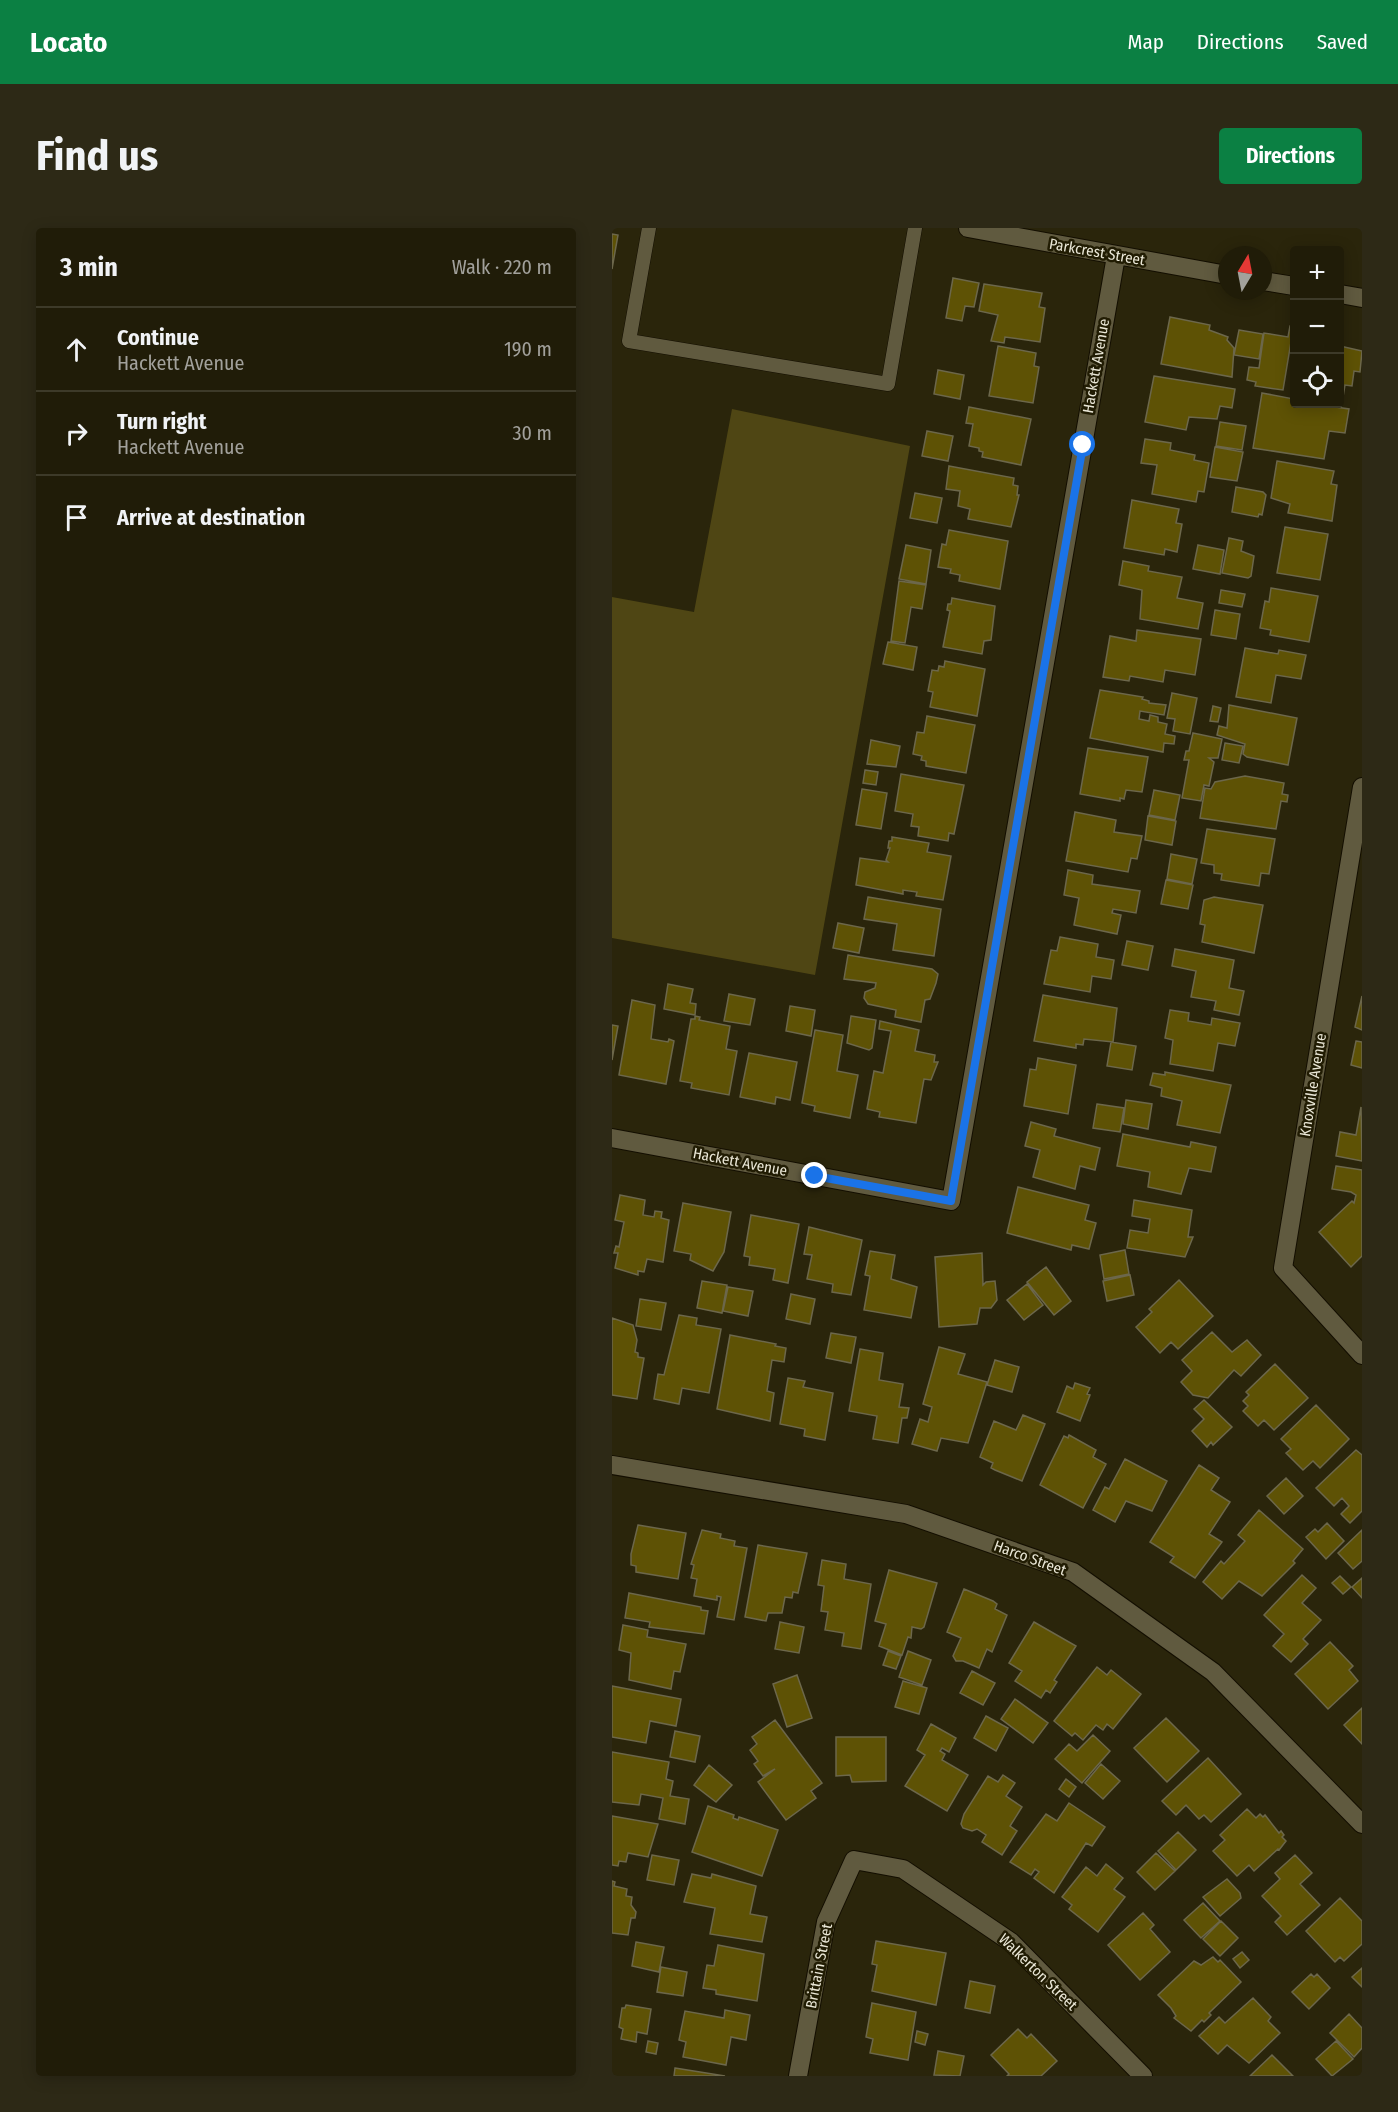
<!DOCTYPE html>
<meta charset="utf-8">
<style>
body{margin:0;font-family:"Fira Sans Condensed",sans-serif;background:#2d2916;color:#f1f3f6}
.controls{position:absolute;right:18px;top:18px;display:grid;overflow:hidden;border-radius:6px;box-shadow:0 3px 15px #0003}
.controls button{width:54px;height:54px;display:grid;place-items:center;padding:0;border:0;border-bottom:2px solid #3d3a29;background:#201c08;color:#f1f3f6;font:30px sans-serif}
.compass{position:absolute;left:606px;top:18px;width:54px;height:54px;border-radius:50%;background:#201c08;box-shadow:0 3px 15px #0003;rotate:10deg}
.stop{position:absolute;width:18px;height:18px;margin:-14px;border:4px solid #1a73e8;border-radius:50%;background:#fff}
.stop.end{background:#1a73e8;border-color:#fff;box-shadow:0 2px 6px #0008}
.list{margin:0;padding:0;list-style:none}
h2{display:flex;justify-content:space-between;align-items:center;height:78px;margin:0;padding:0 24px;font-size:26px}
h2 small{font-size:20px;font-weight:400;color:#a2a19c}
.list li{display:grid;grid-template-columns:39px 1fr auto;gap:18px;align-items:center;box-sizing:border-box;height:84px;padding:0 24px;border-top:2px solid #3d3a29}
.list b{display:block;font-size:22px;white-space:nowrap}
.list p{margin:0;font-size:20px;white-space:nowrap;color:#a2a19c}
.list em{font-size:20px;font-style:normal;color:#a2a19c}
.icon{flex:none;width:33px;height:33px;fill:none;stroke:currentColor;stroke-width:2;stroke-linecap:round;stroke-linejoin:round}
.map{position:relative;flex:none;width:750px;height:1848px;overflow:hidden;border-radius:6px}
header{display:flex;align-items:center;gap:36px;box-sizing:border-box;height:84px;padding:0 30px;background:#0b8043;color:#fff}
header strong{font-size:28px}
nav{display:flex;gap:33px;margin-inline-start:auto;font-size:21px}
.intro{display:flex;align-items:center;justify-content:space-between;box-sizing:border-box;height:144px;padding:0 36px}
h1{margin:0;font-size:42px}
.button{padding:15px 27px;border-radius:6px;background:#0b8043;color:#fff;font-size:21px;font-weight:700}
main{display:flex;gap:36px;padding:0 36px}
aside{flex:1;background:#201c08;border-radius:6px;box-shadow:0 3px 15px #0003}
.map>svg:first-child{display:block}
.green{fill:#4f4614}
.building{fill:#5e5205;stroke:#6c674b;stroke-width:1.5}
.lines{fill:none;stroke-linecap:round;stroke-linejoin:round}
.service-casing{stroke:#130e00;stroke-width:15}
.minor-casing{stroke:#130e00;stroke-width:20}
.service{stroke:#605a3f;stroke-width:14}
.minor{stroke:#605a3f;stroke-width:18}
.route{stroke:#1a73e8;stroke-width:8}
.labels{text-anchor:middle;stroke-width:5;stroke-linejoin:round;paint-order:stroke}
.street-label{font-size:15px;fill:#eae7d7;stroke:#211c03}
</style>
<header>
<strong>Locato</strong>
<nav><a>Map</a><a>Directions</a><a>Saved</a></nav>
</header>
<div class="intro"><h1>Find us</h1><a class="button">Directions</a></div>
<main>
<aside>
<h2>3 min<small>Walk · 220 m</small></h2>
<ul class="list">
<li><svg class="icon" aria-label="ahead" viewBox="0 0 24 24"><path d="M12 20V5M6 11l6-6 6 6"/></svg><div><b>Continue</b><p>Hackett Avenue</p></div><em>190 m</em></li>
<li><svg class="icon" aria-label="right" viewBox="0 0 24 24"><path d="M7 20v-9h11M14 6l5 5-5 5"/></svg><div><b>Turn right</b><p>Hackett Avenue</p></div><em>30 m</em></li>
<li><svg class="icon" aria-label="arrive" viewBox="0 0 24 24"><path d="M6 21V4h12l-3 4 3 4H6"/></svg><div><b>Arrive at destination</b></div></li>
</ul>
</aside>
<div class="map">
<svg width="750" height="1848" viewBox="0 0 750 1848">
<rect width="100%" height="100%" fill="#2a250b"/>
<path class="green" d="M120,181L298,218L203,747L0,710V369L82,384Z"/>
<path class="building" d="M0,6L6,7L0,41Z
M341,50L367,55L362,79L353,78L350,93L334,90Z
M372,56L430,65L427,79L433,80L428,114L393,109L392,115L379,113L386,87L367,83Z
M558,89L598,97L597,102L616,109L615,112L622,120L620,149L549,136Z
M678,98H682V115L679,114L671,162L643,158L644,154L635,152L637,139L647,140L652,105L676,109Z
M627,102L651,106L647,131L622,127Z
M386,118L424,125L422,138L427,139L421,175L377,168Z
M728,118L750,123L748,144L742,143L740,158L733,157L731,169L728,168Z
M326,142L352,147L348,171L322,166Z
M542,148L623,161L620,180L608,178L605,191L577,189L574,202L533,194Z
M650,165L682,171V176H703L737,181L733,205L717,203L712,231L641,220Z
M357,179L419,191L409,237L370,229L371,224L367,223V220L357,218L361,196L354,195Z
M608,194L634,198L630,222L604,218Z
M315,203L341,208L336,233L310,228Z
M533,211L559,215L558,222L583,227L582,232L597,235L592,264L586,263L584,274L540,266L545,237L529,235Z
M603,219L631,224L625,253L598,249Z
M665,233L722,243L719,256L725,257L720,293L676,285L678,276L659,270Z
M337,238L402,250L401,257L406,258L405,267H407L399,299L356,291L358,281L346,278L348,263L334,261Z
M624,259L651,264L654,267L650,287L647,286L646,289L620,284Z
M303,265L330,270L325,295L298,290Z
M520,272L567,281L564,295L570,296L565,324L553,321L552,327L512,320Z
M673,299L716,306L708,352L665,345Z
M337,302L396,313L388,361L347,353L348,347L338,345L339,341L326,339L330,316L334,317Z
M617,310L631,313L629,323L642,328L639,348L636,350L610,345Z
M294,317L319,322L314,356L287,351Z
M586,317L612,322L608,346L581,341Z
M511,333L537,338L536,343L570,349L565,370L591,375L586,401L528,391L530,362L507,357Z
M287,353L314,357L310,381L299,379L293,415L279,413Z
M659,360L706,368L697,414L658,407L659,402L648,400L653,373L657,374Z
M609,362L633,366L630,379L607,375Z
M340,370L383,378L379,412L372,413L370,426L331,419L338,383L335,382L336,376H339Z
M603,382L628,386L624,411L599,407Z
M525,402L589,411L583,447L553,442L551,454L518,448L517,453L491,449L498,408L524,413Z
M276,414L305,419L301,442L271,436Z
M633,420L666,426L667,422L694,427L689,451L664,447L659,475L624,469Z
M333,433L373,441L365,488L318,479L321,464L316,463L320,442L326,443L327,438L332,439Z
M488,462L531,469L530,471L537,473V475L554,477L552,487L528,483L527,491L537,493L538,487L546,489V494L555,496L553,506L563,508L562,516L552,515L551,524L478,510Z
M560,465L585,470L578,506L561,503L563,491L555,490Z
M617,477L685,490L676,537L635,529L631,526L633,516L605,507L607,498L615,500Z
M601,478L609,480L606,494L598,493Z
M315,488L363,497L354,545L314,538V533L309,532L310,528L301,526L305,504L312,505Z
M581,505L610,511L606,530H597L602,534L597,558L592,557L589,573L570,570L577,532H572L574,523H577Z
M259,512L288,518L284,539L255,536Z
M613,515L631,518L627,535L610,532Z
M476,520L536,529L530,564L514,562L512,571L508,570V573L468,566Z
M253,542L266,544L264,557L251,555Z
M289,546L352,557L342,606L337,605L336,613L306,608L307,599L299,598L301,586L283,583Z
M633,548L672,555L670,566L676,567L675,574L669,573L664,601L588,590L593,560L599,561L603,554Z
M250,561L275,565L269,601L244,597Z
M542,562L568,567L563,592L537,587Z
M463,584L504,592L502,604L530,608L525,631L519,630L516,644L454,633Z
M536,588L564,593L560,617L533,612Z
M595,601L663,611L657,646L649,645L647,658L609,652L610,646L602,645V637L589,635Z
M280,609L317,615L315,624L339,628L331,672L304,668L305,664L291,662V666L244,657L248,630L276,634L274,632L278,620H276L277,613H280Z
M559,626L585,631L580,656L555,651Z
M456,642L481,647L480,656L528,663L524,685L501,681L500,685L509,687L505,706L462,697L467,670L452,667Z
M554,652L581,657L576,681L549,676Z
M256,669L329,681L322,728L281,722L285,696L252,691Z
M602,669L651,677L642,725L590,714L593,697L588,696L592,672Z
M226,695L252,700L247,725L221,720Z
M448,709L486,716L484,729L502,732L499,751L480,748L478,764L432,756L439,722L445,723Z
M515,713L541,718L536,742L510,737Z
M563,721L622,732L617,760L632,763L627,787L602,782L604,773L579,769L584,743L560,738Z
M236,727L320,741L326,746L324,755L318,771L313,772L309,794L283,789L284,782L256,776L252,770L253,764L263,760L264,755L232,751Z
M56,756L81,761L78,775L84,776L83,787L52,781Z
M117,766L143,771L138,797L112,793Z
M431,767L505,780L501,814L472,811L471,817L464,816V820L422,813Z
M750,768V802L743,799Z
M20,772L43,777L39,811L56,814L57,811L62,813L54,856L7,847Z
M178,778L203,782L199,808L174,803Z
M558,782L577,785L576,793L599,797L600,790L628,795L623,818L606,815L601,843L558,836L561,812L553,810Z
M83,788L88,789L87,792L118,798L114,821L125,823L117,867L79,860L80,855L68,853L79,791H83Z
M239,788L264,792L260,820L257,822L235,815Z
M268,793L307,802L303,823L323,827L322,834H326L319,852L312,851L304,895L267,889L268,884L255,881L262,843L271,845L279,803L267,801Z
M0,797L6,798L0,832Z
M203,802L231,807L225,843L246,847L238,890L202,883L203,878L190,875Z
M744,813L750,814V840L739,837Z
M499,814L524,818L520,842L495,838Z
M137,825L185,834L178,872L164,869L163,876L128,869Z
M426,830L464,837L456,886L412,878L418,841L424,842Z
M553,844L619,857L608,905L565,897L570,873L549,868L550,860L538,857L541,845L553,847Z
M514,872L540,876L536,901L511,896Z
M485,876L512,880L508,904L481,900Z
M749,879L750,933L724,928L728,904L744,907Z
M419,894L444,901L442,908L488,920L483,942L468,938L463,961L421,949L428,922L413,918Z
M511,906L578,919L579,914L604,919L599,944L577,940L569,966L536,959L538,944L505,938Z
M724,938L750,942V1028L739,1039L707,1004L740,973L742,975L744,967L739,964L720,961Z
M406,959L477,977L473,992L484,995L477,1021L460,1017L459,1022L395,1005Z
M8,967L33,972L31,987L42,989L43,983L50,984L49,990L57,992L51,1034L35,1031L32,1044L26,1043V1047L3,1040L6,1025H2L4,1018L7,1019L12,994L3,992Z
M522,972L580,982L576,1009H581L573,1029L515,1020L518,1002L536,1005L538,991L520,988Z
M71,975L119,984L112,1024L101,1043L78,1032L79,1026L62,1023Z
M139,987L187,996L176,1055L161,1052L163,1041L137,1037L138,1029L132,1028Z
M197,999L250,1012L239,1067L220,1064L221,1056L195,1051L200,1027L192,1026Z
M513,1022L517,1046L492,1051L488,1027Z
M258,1023L283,1027L279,1051L305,1059L299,1090L252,1082L258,1048L253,1047Z
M370,1025L371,1057L374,1054L383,1053L385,1072L379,1080H368L365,1096L327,1099L323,1029Z
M434,1039L459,1073L442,1087L415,1054Z
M518,1047L522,1067L495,1073L491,1053Z
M567,1052L601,1088L566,1121L559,1114L548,1125L524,1099L540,1084L537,1081Z
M90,1053L115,1057L110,1085L85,1080Z
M415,1056L431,1077L412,1092L395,1072Z
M116,1059L141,1063L136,1088L111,1083Z
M179,1066L203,1071L198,1096L174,1091Z
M28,1071L54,1075L49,1102L24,1098Z
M67,1087L85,1090L84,1097L109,1101L97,1165L70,1160L67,1176L42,1171L46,1146L52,1147Z
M0,1090L21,1097L25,1112L23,1124L26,1125V1129L32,1130L25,1171L0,1167Z
M600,1104L620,1124L635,1112L649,1127L629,1148L622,1142L596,1170L581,1167L569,1154L580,1143L570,1132Z
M219,1105L244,1109L239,1135L214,1130Z
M118,1107L164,1116L163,1118L174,1120L172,1134L160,1132L155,1163L162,1165L158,1193L105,1181Z
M327,1119L353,1126L346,1146L375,1154L356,1215L329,1210L325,1223L300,1216L308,1191L316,1194L320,1179L311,1176Z
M248,1121L271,1125L267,1152L291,1156L287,1179L297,1180L295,1190H290L286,1215L261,1211L265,1188L237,1183Z
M383,1132L407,1139L400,1164L375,1157Z
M663,1136L696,1170L662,1202L652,1192L646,1198L631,1183L636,1178L631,1173L637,1167L634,1164Z
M176,1150L193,1153L191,1159L221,1165L213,1212L192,1208L193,1201L168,1196Z
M463,1155L478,1160L475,1166L478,1167L468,1193L445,1184L455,1158L461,1161Z
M592,1172L620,1199L601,1217L599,1214L595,1219L580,1203L592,1191L582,1181Z
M704,1177L737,1211L708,1240L701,1233L691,1242L674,1225L679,1221L669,1211Z
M411,1187L433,1196L410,1253L383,1242L379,1240L381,1235L368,1229L382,1193L404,1202Z
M457,1207L484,1222L481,1229L494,1236L471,1280L428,1257L452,1208L456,1210Z
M744,1222L750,1227V1283L738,1295L729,1286L737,1278L730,1270L722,1278L704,1260Z
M513,1231L555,1253L540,1283L514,1273L503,1294L481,1282L493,1259L497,1261Z
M587,1237L607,1250L599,1262L618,1274L597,1306L610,1314L583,1350L558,1334L562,1329L538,1314Z
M674,1250L691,1268L672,1286L655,1268Z
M647,1282L691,1321L681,1333L683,1335L650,1368L627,1353L610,1371L591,1354L609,1333L612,1336L633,1313L626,1307Z
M715,1295L732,1313L714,1331L694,1309L703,1301L706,1304Z
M26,1297L74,1305L66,1351L24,1344V1338L19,1337V1326Z
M90,1302L109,1306L108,1310L123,1313L122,1318L135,1320L122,1392L105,1389L109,1369L105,1368V1372L82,1368L85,1351L79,1350L82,1337L79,1336Z
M750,1302V1333L741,1341L726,1325Z
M146,1317L195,1325L186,1365L181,1364L180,1370L173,1369L170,1385H156L154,1393L133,1389Z
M210,1332L234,1336L232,1351L259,1356L249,1421L230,1418L232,1405L213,1402L216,1384L209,1383L212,1358L206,1357Z
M277,1342L325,1355L312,1399L309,1401L300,1399L299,1410L296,1409L290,1427L267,1418L274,1396L263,1393Z
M690,1347L704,1360L690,1375L709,1392L691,1411L696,1416L679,1434L661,1418L672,1406L652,1387Z
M728,1348L739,1359L731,1366L720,1355Z
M750,1350V1370L740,1359Z
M352,1361L381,1373L385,1376L383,1381L395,1387L380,1424L375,1421L367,1440L351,1433H344L341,1428L349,1410L335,1404Z
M17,1365L89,1379V1382L96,1383L92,1406L37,1399L38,1394L13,1390Z
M168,1394L192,1399L187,1425L163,1421Z
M422,1394L464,1418L442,1452L445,1454L438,1465L434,1462L429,1470L403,1453L410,1443L397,1435Z
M11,1397L36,1402L35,1409L74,1416L68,1444L62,1443L59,1461L17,1452L19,1425L7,1422Z
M718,1414L741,1438L737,1442L746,1453L716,1481L683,1446Z
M276,1423L289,1428L284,1441L271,1437Z
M296,1423L319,1432L310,1457L287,1449Z
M485,1439L495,1447L499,1442L529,1466L501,1501L495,1496L491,1502L484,1497L471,1512L463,1505L460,1508L442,1493Z
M360,1443L383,1455L371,1477L348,1465Z
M185,1447L200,1490L175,1499L161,1456Z
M291,1453L315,1460L307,1486L283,1479Z
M0,1458L69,1471L64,1498L38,1493L34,1515L0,1509Z
M403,1471L436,1495L421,1515L389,1491Z
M750,1480V1516L732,1497Z
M374,1488L396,1500L384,1523L362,1510Z
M554,1490L587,1523L555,1554L522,1520Z
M163,1492L210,1555L199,1563L204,1570L174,1592L146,1554L163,1541L151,1548L142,1536L146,1533L138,1522L145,1516L140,1509Z
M319,1496L344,1510L337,1524L330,1520L328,1523L333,1526L330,1532L356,1547L335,1583L293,1558L313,1527L305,1522Z
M63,1503L88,1508L83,1534L58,1529Z
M481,1507L498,1523L470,1555L443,1531L457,1516L465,1523Z
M224,1509H274V1553L240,1554L238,1547L224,1548Z
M0,1524L57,1534L54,1551L61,1553L58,1568L77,1571L73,1596L47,1591L51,1570L29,1566L27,1577L0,1574Z
M596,1530L629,1566L599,1594L592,1587L587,1591L574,1577L564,1587L550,1573Z
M489,1536L508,1553L491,1571L473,1555Z
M97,1537L120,1557L104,1574L82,1557Z
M391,1547L403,1555L394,1568L410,1579L398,1598L405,1603L390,1627L370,1614L374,1607L365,1601L360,1603L351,1600L349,1596L352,1586L376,1548L386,1554Z
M454,1551L464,1559L457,1569L447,1561Z
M457,1575L493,1599L480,1618L474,1615L442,1665L422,1650L427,1644L423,1641L419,1647L398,1634L434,1586L445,1593Z
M96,1578L122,1587L121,1590L126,1592L127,1589L166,1602L150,1648L80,1624Z
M635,1581L644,1590L648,1586L651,1589L653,1587L667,1605L669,1603L672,1607L670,1609L674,1613L667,1622L666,1621L642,1643L637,1637L625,1648L601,1623L613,1612L608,1607Z
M0,1588L46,1596L36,1629L16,1625L14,1634L7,1633L6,1638L0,1637Z
M566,1604L584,1622L564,1642L546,1623Z
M544,1625L563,1643L543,1662L525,1644Z
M40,1627L67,1632L62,1657L35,1652Z
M683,1627L700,1645L688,1656L708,1677L675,1707L663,1694L669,1688L650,1668L668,1651L663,1645Z
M494,1636L511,1650L502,1661L513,1669L486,1704L457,1681L460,1677L450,1669L474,1639L485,1648Z
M80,1646L99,1650L100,1646L144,1658L138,1686L155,1689L150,1714L98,1706L103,1680L72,1674Z
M615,1651L628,1665L629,1670L608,1688L591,1669Z
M0,1653L3,1654L2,1658L15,1661L14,1668L20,1669L19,1677L24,1684L23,1690H19L16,1707L0,1705Z
M728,1670L750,1693V1716L732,1733L728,1729L723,1734L694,1703Z
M591,1675L608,1693L589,1710L572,1692Z
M531,1685L542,1697L538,1701L558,1724L528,1752L496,1717Z
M609,1693L626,1710L608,1728L591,1711Z
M264,1713L334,1725L324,1777L260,1763L265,1737L260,1736Z
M24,1714L52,1719L47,1744L20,1738Z
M106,1717L152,1726L145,1773L104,1766V1762L91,1760L95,1737L102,1738Z
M630,1724L637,1732L628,1740L621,1731Z
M601,1729L606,1734L608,1732L629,1754L597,1785L599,1787L592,1794L590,1792L579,1803L562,1790L564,1788L559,1780L546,1767L582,1733L589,1737Z
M49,1739L75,1744L71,1768L45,1764Z
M750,1740V1759L740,1749Z
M699,1746L702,1749L705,1746L718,1760L697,1781L680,1764Z
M358,1753L383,1758L378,1785L353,1780Z
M641,1770L659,1789L656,1793L668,1805L637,1835L615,1817L606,1826L587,1808L607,1789L613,1795Z
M260,1775L304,1784L296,1832L258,1825L261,1811L254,1809Z
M14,1777L39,1781L35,1806L25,1804L24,1814L9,1811L11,1801L7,1799L10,1780H13Z
M113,1782L138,1787L134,1812L119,1809L114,1837L71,1829L74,1814L67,1812L73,1783L112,1790Z
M737,1786L750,1800V1820L742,1829L718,1805Z
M406,1801L415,1810L419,1806L445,1833L429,1848H395L397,1846L379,1827Z
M305,1803L316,1806L313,1817L303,1814Z
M36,1813L46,1815L44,1826L34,1824Z
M724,1813L741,1831L720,1848L704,1831Z
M326,1823L352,1828L348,1848L322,1847Z
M660,1827L681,1848H638Z
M63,1840L113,1848H62Z"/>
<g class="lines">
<g class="service-casing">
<path id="service" d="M37,0L17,113L276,156L303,0"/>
</g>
<g class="minor-casing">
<path id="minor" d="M356,0L615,47
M651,53L682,58
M728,66L750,70
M750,559L671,1040L750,1127
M0,910L339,973L504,28
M0,1237L294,1286L461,1344L601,1444L750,1596
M186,1848L214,1694L242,1632L291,1641L399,1714L531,1848"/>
</g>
<use href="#service" class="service"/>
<use href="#minor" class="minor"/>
</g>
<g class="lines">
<path class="route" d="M203,948L339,973L471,217"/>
</g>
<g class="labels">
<g class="street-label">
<text transform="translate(485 24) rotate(10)" y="5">Parkcrest Street</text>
<text transform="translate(484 138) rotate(-80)" y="5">Hackett Avenue</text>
<text transform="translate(701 857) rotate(-81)" y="5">Knoxville Avenue</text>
<text transform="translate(128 934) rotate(11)" y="5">Hackett Avenue</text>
<text transform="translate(418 1330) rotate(20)" y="5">Harco Street</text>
<text transform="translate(207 1738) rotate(-79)" y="5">Brittain Street</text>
<text transform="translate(426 1744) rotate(44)" y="5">Walkerton Street</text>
</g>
</g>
</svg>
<div class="controls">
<button>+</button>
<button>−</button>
<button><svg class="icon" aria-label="locate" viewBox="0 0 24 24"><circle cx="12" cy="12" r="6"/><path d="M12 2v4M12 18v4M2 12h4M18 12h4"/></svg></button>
</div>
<svg class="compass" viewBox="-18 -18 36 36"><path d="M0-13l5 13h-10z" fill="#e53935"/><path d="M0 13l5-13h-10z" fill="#a2a19c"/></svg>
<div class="stop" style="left:471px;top:217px"></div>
<div class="stop end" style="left:203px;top:948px"></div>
</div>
</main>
